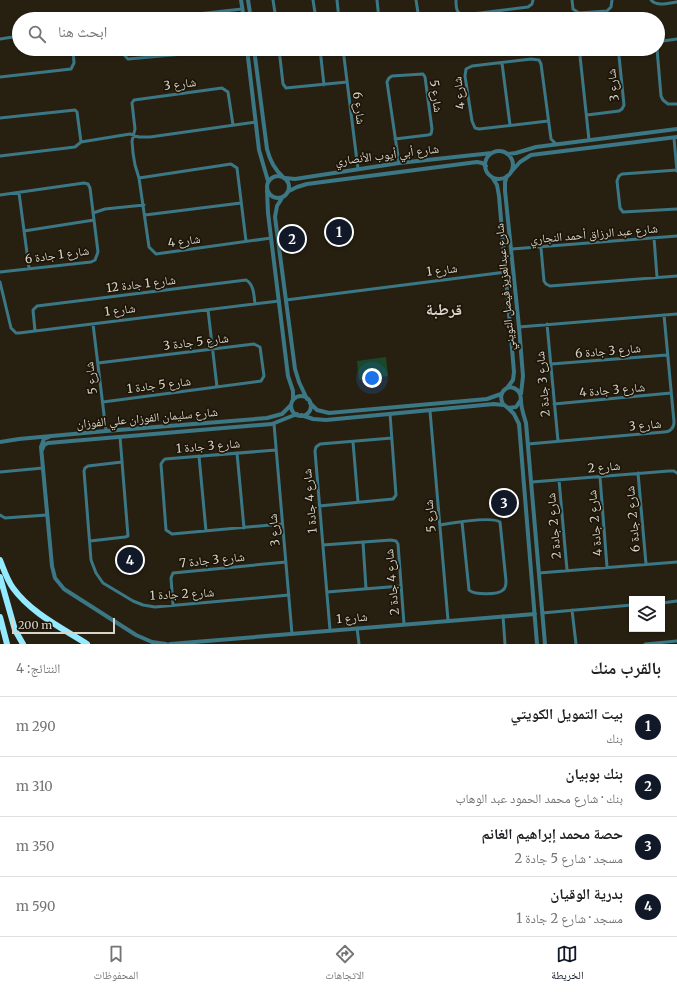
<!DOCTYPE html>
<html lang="ar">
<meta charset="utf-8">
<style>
body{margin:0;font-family:Merriweather,"Noto Naskh Arabic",serif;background:#f6f6f6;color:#202124;direction:rtl}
.controls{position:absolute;right:12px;bottom:12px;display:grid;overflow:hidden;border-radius:0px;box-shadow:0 1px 3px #0004}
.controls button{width:36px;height:36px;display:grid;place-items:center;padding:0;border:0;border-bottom:1px solid #e0e0e0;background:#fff;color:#202124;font:20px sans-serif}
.scale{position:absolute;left:12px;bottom:10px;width:103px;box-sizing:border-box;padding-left:4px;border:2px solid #d8d4ca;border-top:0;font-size:11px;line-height:14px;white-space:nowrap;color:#d8d4ca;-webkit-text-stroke:3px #1d1608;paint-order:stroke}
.you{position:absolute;left:372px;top:378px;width:14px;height:14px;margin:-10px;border:3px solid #fff;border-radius:50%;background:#1a73e8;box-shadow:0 0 0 6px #1a73e833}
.badge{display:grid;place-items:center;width:26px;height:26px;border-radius:50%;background:#111827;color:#fff;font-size:13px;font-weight:700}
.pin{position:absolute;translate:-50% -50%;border:2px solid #fff;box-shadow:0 1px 4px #0006}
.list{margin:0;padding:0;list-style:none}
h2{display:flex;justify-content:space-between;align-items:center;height:52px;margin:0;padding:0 16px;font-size:17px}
h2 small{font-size:13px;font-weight:400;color:#757577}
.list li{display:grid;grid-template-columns:26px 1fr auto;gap:12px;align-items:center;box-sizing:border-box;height:60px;padding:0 16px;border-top:1px solid #e0e0e0}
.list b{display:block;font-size:15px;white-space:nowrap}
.list p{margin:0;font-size:13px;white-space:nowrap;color:#757577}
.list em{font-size:13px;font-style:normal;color:#757577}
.icon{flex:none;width:22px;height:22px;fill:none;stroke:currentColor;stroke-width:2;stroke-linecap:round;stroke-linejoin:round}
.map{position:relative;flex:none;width:677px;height:644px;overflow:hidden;direction:ltr}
.search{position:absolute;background:#fff;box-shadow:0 1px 3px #0004;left:12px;right:12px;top:12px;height:44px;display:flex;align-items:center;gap:10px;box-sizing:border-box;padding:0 14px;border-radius:22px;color:#757577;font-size:15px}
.sheet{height:292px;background:#fff}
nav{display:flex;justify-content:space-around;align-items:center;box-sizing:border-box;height:56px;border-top:1px solid #e0e0e0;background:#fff;font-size:11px;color:#757577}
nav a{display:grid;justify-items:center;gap:2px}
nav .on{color:#111827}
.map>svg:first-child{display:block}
.green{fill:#1b472b}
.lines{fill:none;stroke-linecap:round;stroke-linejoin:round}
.minor{stroke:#3b7785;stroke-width:3}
.tertiary{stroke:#3b7785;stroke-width:4}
.motorway{stroke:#94eaff;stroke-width:6}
.labels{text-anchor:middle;stroke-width:3.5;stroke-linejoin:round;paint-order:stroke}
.street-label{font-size:12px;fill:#d8d4ca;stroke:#1d1608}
.district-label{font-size:16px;font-weight:bold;fill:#d8d4ca;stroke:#1d1608}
</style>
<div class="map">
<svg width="677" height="644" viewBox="0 0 677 644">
<rect width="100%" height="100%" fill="#272011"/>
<path class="green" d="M386,357L388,376L359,380L357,361Z"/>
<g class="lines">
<path class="minor" d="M273,0L276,19
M313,0L316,19
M337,0L339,19
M377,0L379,19
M416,0L419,19
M456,0C456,7 456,14 464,15L528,7L532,4L533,0
M572,0L573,9L579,13L607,11L611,7L612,0
M651,0C656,7 669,3 677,2
M219,12L220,19
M153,19L242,9
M0,39L19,36
M658,45L663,41L677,39
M125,49V56L128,59L216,51L219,49
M279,49L283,84L286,88L347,82
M320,49L324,85
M343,49L358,169
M657,49L661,96L663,100L668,104H677
M502,63L510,125
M0,77L71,69L74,63L73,49
M587,115L619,111L622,109L624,105L619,56L616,51L613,49
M0,118L75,110L77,112L81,142L75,147L0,156
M548,121L479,129L475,128L472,121L465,76L466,69L472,66L531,59L539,60L541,64L551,139L556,144
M233,125L228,92L222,88L134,100L132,103L135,129L132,141L133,153L135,165L139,178L149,247L156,254L271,238
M674,138L677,171
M395,139L428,135L431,134L432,129L425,77L423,74L392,76L389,78L387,82L399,163
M589,140L580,56L586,52L603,49
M81,142L130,134L139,137H150L256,122
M677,170L622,174L619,176L617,181L620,208L623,212L677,209
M139,178L231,164L237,168L246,241
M19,193L29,268
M0,195L84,183L88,184L90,188L98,252L95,260L91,262L0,272
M93,213L105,209L144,205
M145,215L241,203
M24,231L94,220
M654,238L657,277
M541,248L544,281L546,284L550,286L677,276
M512,249L677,236
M0,282L11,328L16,333H19L279,301
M286,300L506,272
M208,310L217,387
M93,324L106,431
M547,324L558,441
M519,327L677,314
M35,331L33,310L37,306L246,280C254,284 254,296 255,304
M98,363L254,344L260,347L264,376L261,381L103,402
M551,364L667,355
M554,404L671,393
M430,411L448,620
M274,424L292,634
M353,442L358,502
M528,444L664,432C670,432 674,428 674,422L664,315
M276,450L165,459L163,461L161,464L166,530L172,534L282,524
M237,453L244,528
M199,456L206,531
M122,462L88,466L85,468L84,471L91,560L96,573L103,583L133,601L143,605L155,607L289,595
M0,472L43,468
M638,473L646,564
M600,477L607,567
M559,480L567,570
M532,482L669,471H674L677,473
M319,506L393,499L396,495L390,414
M0,515L5,518L47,515
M440,525C452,523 492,516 500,522L506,581C506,584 506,588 503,590C498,595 474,595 469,590L462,522
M90,541L125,537L128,536L120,437
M363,542L366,589
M323,545L391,540L396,541L398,544L404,624
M539,573L677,562
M327,592L401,586
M662,603L677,601
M173,605L171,578L173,573L286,562
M572,610L576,644
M542,613L632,605
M503,616L505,644
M357,628L359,644
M330,630L315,451L316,447L320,444L392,438
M645,644L677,641"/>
<path class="tertiary" d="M241,0L244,19
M248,0L251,19
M247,49L259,150L268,181
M254,49L267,149C270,161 274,169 283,177
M485 165a14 14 0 1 1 28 0a14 14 0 1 1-28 0Z
M507,154L516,153L536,147L677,129
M511,172L520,162L531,155L677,137
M267 187a11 11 0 1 1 22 0a11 11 0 1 1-22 0Z
M507,176L505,182V191L519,327L523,376L521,394
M492,177L497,185L499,196L514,372L513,380L507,388
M285,178L295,179L399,163L492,153
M267,190L268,213L288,376L293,391V399
M289,191L297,187L307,184L477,162L482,163L486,166
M282,198L277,206L275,217L295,369L299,382L307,399
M291 406a10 10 0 1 1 20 0a10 10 0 1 1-20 0Z
M520,401L516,407L508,408L503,404C496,391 511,381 519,392C521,395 521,397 521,401C521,408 524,416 526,423L545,644
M310,403L317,410L329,413L487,399L501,394
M507,407L514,414L519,424L537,644
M301,415L313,419L326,420L494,404L503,405
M49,437L44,439L41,447L52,566L55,578L64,589L136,635L152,642L166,644
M0,442L19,439L106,431L267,418L282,414L291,405
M42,450L44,445L48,443L272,424L297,414
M170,644L535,614"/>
<path class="motorway" d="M0,560C4,570 7,580 13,588C31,613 62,628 87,644
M0,577L15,630L23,644
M0,617L7,644"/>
</g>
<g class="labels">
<g class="street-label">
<text transform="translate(180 84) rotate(-7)" y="4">شارع 3</text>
<text transform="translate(613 85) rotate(-96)" y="4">شارع 3</text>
<text transform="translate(459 93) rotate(-96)" y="4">شارع 4</text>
<text transform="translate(436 96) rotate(82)" y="4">شارع 5</text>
<text transform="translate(359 108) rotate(83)" y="4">شارع 6</text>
<text transform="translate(387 155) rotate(-7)" y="4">شارع أبي أيوب الأنصاري</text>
<text transform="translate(594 234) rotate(-5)" y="4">شارع عبد الرزاق أحمد النجاري</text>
<text transform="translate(184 241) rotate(-8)" y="4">شارع 4</text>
<text transform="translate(57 255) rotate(-8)" y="4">شارع 1 جادة 6</text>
<text transform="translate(442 270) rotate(-7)" y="4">شارع 1</text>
<text transform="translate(141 284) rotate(-7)" y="4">شارع 1 جادة 12</text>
<text transform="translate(505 287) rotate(-95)" y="4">شارع عبدالعزيز فيصل الثويني</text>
<text transform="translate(120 310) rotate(-7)" y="4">شارع 1</text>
<text transform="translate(196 342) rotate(-7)" y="4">شارع 5 جادة 3</text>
<text transform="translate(608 351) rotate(-5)" y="4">شارع 3 جادة 6</text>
<text transform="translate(91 378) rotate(-97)" y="4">شارع 5</text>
<text transform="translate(543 384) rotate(-95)" y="4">شارع 3 جادة 2</text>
<text transform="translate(159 385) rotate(-7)" y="4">شارع 5 جادة 1</text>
<text transform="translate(612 390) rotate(-5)" y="4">شارع 3 جادة 4</text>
<text transform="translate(147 418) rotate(-5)" y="4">شارع سليمان الفوزان علي الفوزان</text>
<text transform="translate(645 425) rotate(-5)" y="4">شارع 3</text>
<text transform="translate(208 446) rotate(-5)" y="4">شارع 3 جادة 1</text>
<text transform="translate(604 467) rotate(-5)" y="4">شارع 2</text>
<text transform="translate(310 501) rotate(-95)" y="4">شارع 4 جادة 1</text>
<text transform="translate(430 516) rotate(-95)" y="4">شارع 5</text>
<text transform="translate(633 519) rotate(-95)" y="4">شارع 2 جادة 6</text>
<text transform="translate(595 523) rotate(-95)" y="4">شارع 2 جادة 4</text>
<text transform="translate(554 526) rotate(-95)" y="4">شارع 2 جادة 2</text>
<text transform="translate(274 530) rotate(-95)" y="4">شارع 3</text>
<text transform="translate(212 560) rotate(-6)" y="4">شارع 3 جادة 7</text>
<text transform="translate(392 582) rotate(-95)" y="4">شارع 4 جادة 2</text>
<text transform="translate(182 594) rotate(-3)" y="4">شارع 2 جادة 1</text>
<text transform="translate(352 618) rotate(-5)" y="4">شارع 1</text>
</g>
<g class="district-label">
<text x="444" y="315">قرطبة</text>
</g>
</g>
</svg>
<div class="controls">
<button><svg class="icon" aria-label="layers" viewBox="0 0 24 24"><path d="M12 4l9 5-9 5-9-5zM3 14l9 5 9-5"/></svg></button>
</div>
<div class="scale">200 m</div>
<div class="you"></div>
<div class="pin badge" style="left:339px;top:232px">1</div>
<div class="pin badge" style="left:292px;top:239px">2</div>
<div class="pin badge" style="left:504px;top:503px">3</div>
<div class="pin badge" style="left:130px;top:560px">4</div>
<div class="search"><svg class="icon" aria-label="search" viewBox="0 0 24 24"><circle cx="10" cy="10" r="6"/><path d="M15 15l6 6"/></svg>ابحث هنا</div>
</div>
<section class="sheet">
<h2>بالقرب منك<small>النتائج: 4</small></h2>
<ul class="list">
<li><span class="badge">1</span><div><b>بيت التمويل الكويتي</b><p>بنك</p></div><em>290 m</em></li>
<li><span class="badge">2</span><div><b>بنك بوبيان</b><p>بنك · شارع محمد الحمود عبد الوهاب</p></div><em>310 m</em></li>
<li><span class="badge">3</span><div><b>حصة محمد إبراهيم الغانم</b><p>مسجد · شارع 5 جادة 2</p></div><em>350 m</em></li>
<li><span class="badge">4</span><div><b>بدرية الوقيان</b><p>مسجد · شارع 2 جادة 1</p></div><em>590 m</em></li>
</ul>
</section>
<nav>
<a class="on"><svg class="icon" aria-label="map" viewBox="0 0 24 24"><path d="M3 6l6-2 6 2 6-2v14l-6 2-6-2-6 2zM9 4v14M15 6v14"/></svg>الخريطة</a>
<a><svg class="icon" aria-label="directions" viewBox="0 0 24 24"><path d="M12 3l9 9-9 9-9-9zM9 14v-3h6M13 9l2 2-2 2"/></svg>الاتجاهات</a>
<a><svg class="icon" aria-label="saved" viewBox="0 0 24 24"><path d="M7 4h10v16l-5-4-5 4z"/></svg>المحفوظات</a>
</nav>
